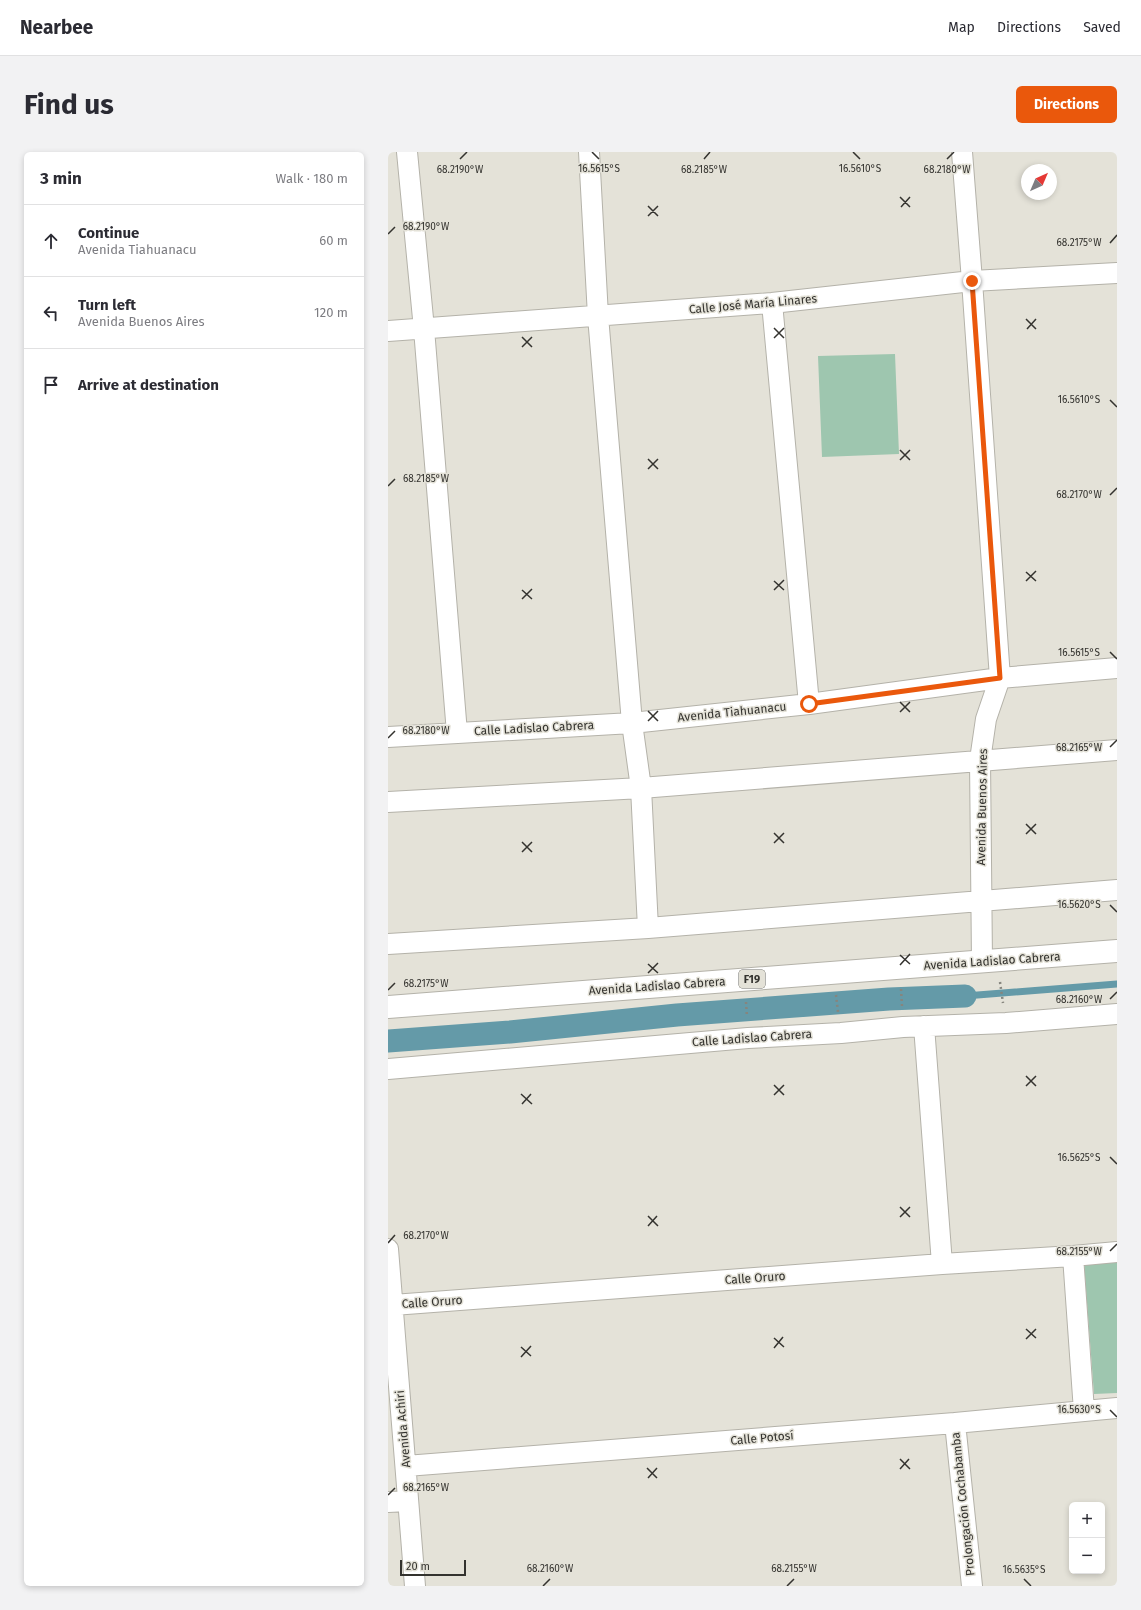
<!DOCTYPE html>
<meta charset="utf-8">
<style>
body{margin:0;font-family:"Fira Sans",sans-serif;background:#f2f2f3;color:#2b2b33}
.controls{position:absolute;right:12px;bottom:12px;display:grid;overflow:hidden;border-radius:6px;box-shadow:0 2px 6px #0003}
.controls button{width:36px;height:36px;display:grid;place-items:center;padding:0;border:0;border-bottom:1px solid #e1e1e2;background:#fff;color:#2b2b33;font:20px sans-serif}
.compass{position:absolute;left:633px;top:12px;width:36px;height:36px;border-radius:50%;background:#fff;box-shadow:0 2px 6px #0003;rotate:44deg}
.scale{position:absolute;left:12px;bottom:10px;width:66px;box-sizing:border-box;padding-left:4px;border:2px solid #34332f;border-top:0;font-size:11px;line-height:14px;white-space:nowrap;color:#34332f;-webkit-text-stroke:3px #e4e2d8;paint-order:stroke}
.stop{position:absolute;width:12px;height:12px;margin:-9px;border:3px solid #ea580c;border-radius:50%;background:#fff}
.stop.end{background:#ea580c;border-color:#fff;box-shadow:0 1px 4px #0008}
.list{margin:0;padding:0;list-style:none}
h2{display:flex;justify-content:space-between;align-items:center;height:52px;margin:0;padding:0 16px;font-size:17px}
h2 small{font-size:13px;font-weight:400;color:#7c7c81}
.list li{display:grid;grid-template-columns:26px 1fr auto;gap:12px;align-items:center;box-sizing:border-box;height:72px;padding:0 16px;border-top:1px solid #e1e1e2}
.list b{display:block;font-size:15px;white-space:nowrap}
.list p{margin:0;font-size:13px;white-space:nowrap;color:#7c7c81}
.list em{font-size:13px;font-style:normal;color:#7c7c81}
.icon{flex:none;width:22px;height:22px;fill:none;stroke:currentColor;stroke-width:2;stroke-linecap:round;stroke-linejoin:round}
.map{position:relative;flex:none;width:729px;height:1434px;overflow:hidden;border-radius:6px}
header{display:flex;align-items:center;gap:24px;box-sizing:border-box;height:56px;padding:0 20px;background:#fff;border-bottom:1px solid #e1e1e2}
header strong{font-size:19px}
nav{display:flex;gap:22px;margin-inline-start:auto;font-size:14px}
.intro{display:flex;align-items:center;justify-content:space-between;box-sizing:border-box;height:96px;padding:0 24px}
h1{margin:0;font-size:28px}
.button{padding:10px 18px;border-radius:6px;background:#ea580c;color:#fff;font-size:14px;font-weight:700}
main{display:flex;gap:24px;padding:0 24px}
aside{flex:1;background:#fff;border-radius:6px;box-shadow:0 2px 6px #0003}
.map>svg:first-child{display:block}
.green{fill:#9ec6af}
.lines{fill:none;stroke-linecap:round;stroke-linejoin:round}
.stream{stroke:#649aa8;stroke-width:7}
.canal{stroke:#649aa8;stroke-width:23}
.street-casing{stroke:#b4b2a9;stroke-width:22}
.highway-casing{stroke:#b4b2a9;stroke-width:24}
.path{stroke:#86857e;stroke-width:2.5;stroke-dasharray:2 3;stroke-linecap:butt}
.street{stroke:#fff;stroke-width:20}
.highway{stroke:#fff;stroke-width:22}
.route{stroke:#ea580c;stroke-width:5}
.ticks{fill:none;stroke:#34332f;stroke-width:1.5}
.labels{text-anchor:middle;stroke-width:3;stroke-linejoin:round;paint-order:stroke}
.shield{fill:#e4e2d8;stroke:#696862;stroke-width:1}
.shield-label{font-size:11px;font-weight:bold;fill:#34332f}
.street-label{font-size:12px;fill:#34332f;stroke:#e4e2d8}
.ticks-label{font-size:10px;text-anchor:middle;fill:#34332f;stroke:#e4e2d8;stroke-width:3;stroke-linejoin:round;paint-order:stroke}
</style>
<header>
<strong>Nearbee</strong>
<nav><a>Map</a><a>Directions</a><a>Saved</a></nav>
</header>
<div class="intro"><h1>Find us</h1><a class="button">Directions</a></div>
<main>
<aside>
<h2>3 min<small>Walk · 180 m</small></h2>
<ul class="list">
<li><svg class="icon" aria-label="ahead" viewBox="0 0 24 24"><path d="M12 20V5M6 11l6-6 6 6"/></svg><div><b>Continue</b><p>Avenida Tiahuanacu</p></div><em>60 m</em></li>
<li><svg class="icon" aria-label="left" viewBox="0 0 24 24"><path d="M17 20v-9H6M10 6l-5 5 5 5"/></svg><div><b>Turn left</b><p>Avenida Buenos Aires</p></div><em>120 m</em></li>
<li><svg class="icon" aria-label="arrive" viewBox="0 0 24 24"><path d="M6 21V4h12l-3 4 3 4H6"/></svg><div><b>Arrive at destination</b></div></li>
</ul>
</aside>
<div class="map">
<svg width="729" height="1434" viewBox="0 0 729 1434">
<rect width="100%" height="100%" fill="#e4e2d8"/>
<path class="green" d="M507,202L511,302L434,305L430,204Z
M729,1109V1241L706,1242L696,1111Z"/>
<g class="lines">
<path class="stream" d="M577,844L729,832"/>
<path class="canal" d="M0,889L122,880L289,863L501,847L577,844"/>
<g class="street-casing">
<path id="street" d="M19,0L36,177L69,581
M201,0L210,164L244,571L253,636L260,776
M574,0L584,129L612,526L598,567L592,608L594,810
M384,151L421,552
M0,179L384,151L584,129L729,121
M0,585L244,571L421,552L612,526L729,516
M0,650L253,636L729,598
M0,792L260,776L729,738
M536,874L554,1112
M0,917L360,886L453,881L515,875L618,871L729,862
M0,1097L27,1434
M685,1104L696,1259
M5,1153L554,1112L685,1104L729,1100
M567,1271L584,1434
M18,1314L567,1271L729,1256
M0,1350L20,1349"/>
</g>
<g class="highway-casing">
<path id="highway" d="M0,855L729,799"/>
</g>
<path class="path" d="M612,830L615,851
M513,837L514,854
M448,843L450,860
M358,850L359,865"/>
<use href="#street" class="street"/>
<use href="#highway" class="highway"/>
</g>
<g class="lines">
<path class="route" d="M421,552L612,526L584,129"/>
</g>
<path class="ticks" d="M204,0L211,7M465,0L472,7M72,7L79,0M316,7L322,0M559,7L566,0M512,45L522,55M260,54L270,64M513,55L522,45M260,64L270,54M0,82L7,75M722,91L729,83M638,167L648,177M386,176L396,186M639,177L648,167M134,185L144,195M386,186L396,176M134,195L144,185M722,248L729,255M512,298L522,308M260,307L270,317M512,308L522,298M260,317L270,307M0,334L7,327M722,343L729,336M638,420L648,429M386,429L396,438M638,429L648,419M134,438L144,447M386,438L396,428M134,447L144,437M722,500L729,507M512,550L522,560M260,559L270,569M512,560L522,550M260,569L270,559M0,586L7,579M722,595L729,588M638,672L648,682M386,681L396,691M638,682L648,672M134,690L144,700M386,691L396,681M134,700L144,690M722,753L729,760M512,803L522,812M260,812L270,821M512,813L522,802M260,821L270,811M0,838L7,831M722,847L729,840M638,924L648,934M386,933L396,943M638,934L648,924M133,942L144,952M386,943L396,933M134,952L143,942M722,1005L729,1012M512,1055L522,1065M260,1064L270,1074M512,1065L522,1055M260,1074L269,1064M0,1091L7,1083M722,1099L729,1092M638,1177L648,1186M386,1186L396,1195M638,1187L648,1177M133,1195L143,1204M386,1196L395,1185M133,1205L143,1194M722,1258L729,1265M512,1307L522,1317M259,1316L269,1326M512,1317L521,1307M260,1326L269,1316M0,1343L7,1336M636,1427L643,1434M155,1434L162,1427M399,1434L406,1427"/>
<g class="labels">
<rect class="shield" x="351" y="818" width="26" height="18" rx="3"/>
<g class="shield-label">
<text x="364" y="831">F19</text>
</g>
<g class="street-label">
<text transform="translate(365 152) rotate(-5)" y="4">Calle José María Linares</text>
<text transform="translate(344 560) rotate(-6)" y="4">Avenida Tiahuanacu</text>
<text transform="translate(146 576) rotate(-3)" y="4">Calle Ladislao Cabrera</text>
<text transform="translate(594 655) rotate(-89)" y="4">Avenida Buenos Aires</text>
<text transform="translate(604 809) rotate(-4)" y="4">Avenida Ladislao Cabrera</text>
<text transform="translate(269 834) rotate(-4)" y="4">Avenida Ladislao Cabrera</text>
<text transform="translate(364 886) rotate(-4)" y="4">Calle Ladislao Cabrera</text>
<text transform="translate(367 1126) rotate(-4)" y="4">Calle Oruro</text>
<text transform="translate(44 1150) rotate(-4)" y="4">Calle Oruro</text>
<text transform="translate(15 1277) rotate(-95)" y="4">Avenida Achiri</text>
<text transform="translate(374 1286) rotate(-5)" y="4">Calle Potosí</text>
<text transform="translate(575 1352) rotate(-96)" y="4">Prolongación Cochabamba</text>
</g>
</g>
<g class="ticks-label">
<text x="211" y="20">16.5615°S</text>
<text x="472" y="20">16.5610°S</text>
<text x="72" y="21">68.2190°W</text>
<text x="316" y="21">68.2185°W</text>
<text x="559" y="21">68.2180°W</text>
<text x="38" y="78">68.2190°W</text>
<text x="691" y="94">68.2175°W</text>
<text x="691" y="251">16.5610°S</text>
<text x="38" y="330">68.2185°W</text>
<text x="691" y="346">68.2170°W</text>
<text x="691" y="504">16.5615°S</text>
<text x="38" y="582">68.2180°W</text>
<text x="691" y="599">68.2165°W</text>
<text x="691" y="756">16.5620°S</text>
<text x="38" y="835">68.2175°W</text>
<text x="691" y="851">68.2160°W</text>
<text x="691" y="1009">16.5625°S</text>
<text x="38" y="1087">68.2170°W</text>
<text x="691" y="1103">68.2155°W</text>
<text x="691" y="1261">16.5630°S</text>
<text x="38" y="1339">68.2165°W</text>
<text x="162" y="1420">68.2160°W</text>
<text x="406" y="1420">68.2155°W</text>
<text x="636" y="1421">16.5635°S</text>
</g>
</svg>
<div class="controls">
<button>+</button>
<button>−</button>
</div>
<svg class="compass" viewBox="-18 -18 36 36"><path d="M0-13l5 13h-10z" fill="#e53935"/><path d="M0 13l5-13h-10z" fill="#7c7c81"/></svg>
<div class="scale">20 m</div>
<div class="stop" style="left:421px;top:552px"></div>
<div class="stop end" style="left:584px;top:129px"></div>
</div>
</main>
